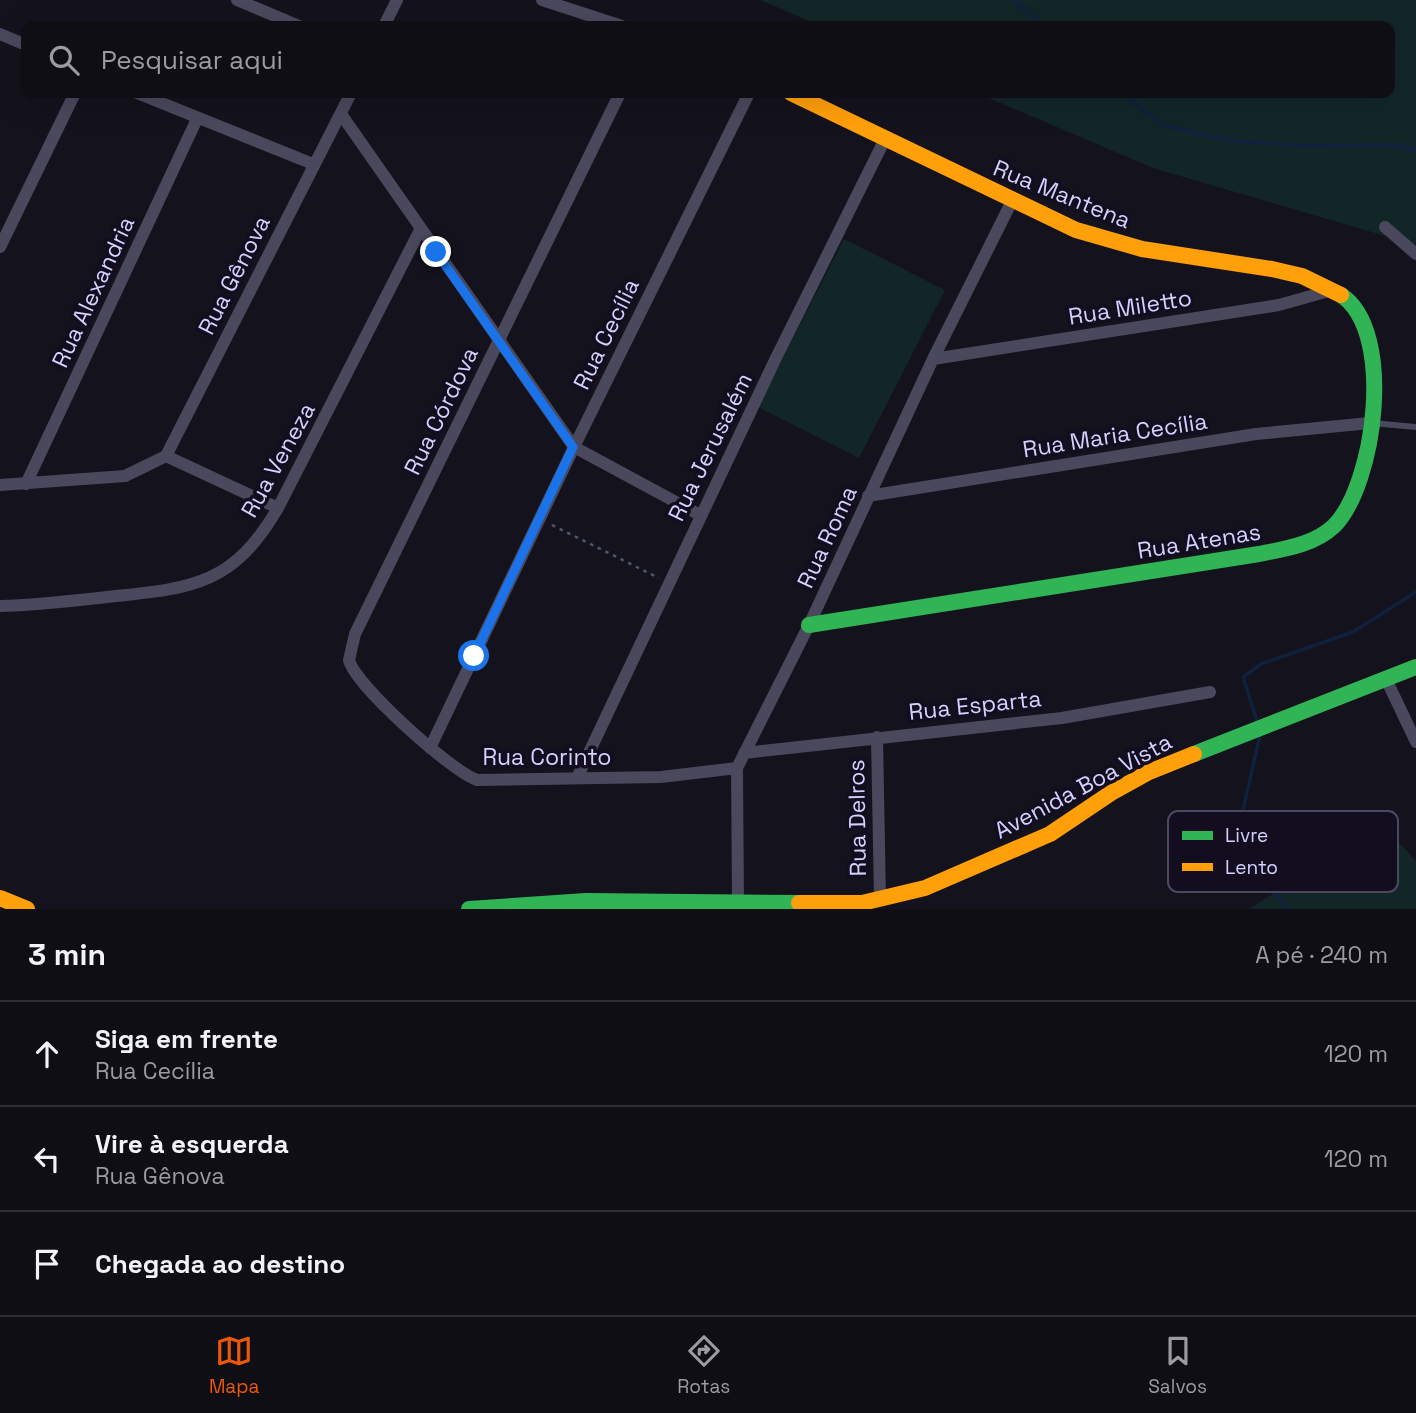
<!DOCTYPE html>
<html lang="pt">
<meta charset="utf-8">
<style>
body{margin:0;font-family:"Space Grotesk",sans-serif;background:#18171e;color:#f1f3f6}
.stop{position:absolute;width:21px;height:21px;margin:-16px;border:5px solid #1a73e8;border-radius:50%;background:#fff}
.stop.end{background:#1a73e8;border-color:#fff;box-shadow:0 2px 7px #0008}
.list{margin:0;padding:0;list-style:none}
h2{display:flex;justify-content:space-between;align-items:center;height:91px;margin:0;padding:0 28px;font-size:30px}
h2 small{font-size:23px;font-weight:400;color:#9b9ca0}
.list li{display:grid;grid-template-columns:46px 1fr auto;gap:21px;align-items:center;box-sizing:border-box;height:105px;padding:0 28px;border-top:2px solid #2f2e34}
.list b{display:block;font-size:26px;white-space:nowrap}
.list p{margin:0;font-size:23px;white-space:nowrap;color:#9b9ca0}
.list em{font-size:23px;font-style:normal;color:#9b9ca0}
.icon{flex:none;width:38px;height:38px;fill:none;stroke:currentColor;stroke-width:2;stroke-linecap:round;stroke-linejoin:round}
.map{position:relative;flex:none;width:1416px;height:909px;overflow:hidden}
.search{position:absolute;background:#0f0e15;box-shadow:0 7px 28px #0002;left:21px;right:21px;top:21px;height:77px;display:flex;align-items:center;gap:18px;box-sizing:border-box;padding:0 24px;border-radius:14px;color:#9b9ca0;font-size:26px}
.sheet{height:406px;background:#0f0e15}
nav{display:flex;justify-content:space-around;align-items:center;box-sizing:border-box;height:98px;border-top:2px solid #2f2e34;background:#0f0e15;font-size:19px;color:#9b9ca0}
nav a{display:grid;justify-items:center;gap:4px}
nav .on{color:#ea580c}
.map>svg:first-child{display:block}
.green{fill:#122628}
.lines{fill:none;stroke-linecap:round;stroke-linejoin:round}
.stream{stroke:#10203f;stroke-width:3.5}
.path{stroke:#4d5967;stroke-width:2.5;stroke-dasharray:3.5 5;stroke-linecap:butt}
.lane{stroke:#4a485c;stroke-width:6}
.street{stroke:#4a485c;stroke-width:12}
.fast{stroke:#30b455;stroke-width:16}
.slow{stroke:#ff9f0a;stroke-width:16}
.route{stroke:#1a73e8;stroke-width:9}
.labels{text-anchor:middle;stroke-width:7;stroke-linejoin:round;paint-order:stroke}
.street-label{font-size:23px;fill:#d7d0fc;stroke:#120e20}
.key{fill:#120e20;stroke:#4d4862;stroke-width:2}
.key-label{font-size:19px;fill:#d7d0fc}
</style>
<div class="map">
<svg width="1416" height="909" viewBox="0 0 1416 909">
<rect width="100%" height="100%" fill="#14121c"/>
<path class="green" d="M760,0H1416V245L1153,168L977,93H1390V26H821Z
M844,239L945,290L859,458L758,407Z
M1383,825L1416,861V909H1249Z"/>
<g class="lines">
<path class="stream" d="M1014,0L1044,26
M1122,93L1162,125L1228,140L1303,146L1399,145L1416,150
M1258,724L1243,677L1261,664L1353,632L1416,592
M1260,735L1243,810L1271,888L1288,909"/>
<path class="path" d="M552,525L659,578"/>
<path class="lane" d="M1372,423L1416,427"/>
<path class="street" d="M237,0L299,26
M542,0L622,26
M384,26L397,0
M0,34L26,45
M137,93L313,164
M620,93L355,634L349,660C355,685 451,771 477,780L661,777L737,768
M341,114L574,447L700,515
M1385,227L1416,254
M0,247L75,93
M933,359L1279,305L1332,290
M166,456L278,508
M26,484L197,119
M0,485L125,476L166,456L351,93
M868,496L1256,434L1370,423
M0,606C36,605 71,601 107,597C190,588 232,587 278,508L420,230
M1386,679L1416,742
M877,737L880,899
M430,748L574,447L749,93
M744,753L1062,718L1210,692
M577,778L776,358L886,137
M738,903L737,768L809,625L933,359L1012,201"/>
<path class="fast" d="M809,625L1259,554C1284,549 1314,545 1334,526C1375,485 1396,331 1341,295
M1194,754L1416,667
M469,909L586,901L799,903"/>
<path class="slow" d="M791,93L1076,230L1142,249L1272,269L1302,276L1341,295
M0,898L27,909
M799,903H862L925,888L1050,834L1111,793L1149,772L1194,754"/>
</g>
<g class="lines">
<path class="route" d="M436,252L573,447L474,656"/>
</g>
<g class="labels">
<g class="street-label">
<text transform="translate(1062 194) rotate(22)" y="8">Rua Mantena</text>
<text transform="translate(234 275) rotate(-63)" y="8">Rua Gênova</text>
<text transform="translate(93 292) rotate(-65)" y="8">Rua Alexandria</text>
<text transform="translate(1130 307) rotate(-9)" y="8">Rua Miletto</text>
<text transform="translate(606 334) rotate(-64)" y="8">Rua Cecília</text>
<text transform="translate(441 411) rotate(-64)" y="8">Rua Córdova</text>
<text transform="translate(1115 435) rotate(-9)" y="8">Rua Maria Cecília</text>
<text transform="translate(710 447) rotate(-64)" y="8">Rua Jerusalém</text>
<text transform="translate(278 460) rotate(-61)" y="8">Rua Veneza</text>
<text transform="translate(827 537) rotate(-65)" y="8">Rua Roma</text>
<text transform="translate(1199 541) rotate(-9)" y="8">Rua Atenas</text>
<text transform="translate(975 705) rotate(-6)" y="8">Rua Esparta</text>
<text x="547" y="765">Rua Corinto</text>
<text transform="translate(1083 786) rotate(-28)" y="8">Avenida Boa Vista</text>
<text transform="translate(857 818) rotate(-91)" y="8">Rua Delros</text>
</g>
</g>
<rect x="1168" y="811" width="230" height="81" rx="10" class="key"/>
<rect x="1182" y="831" width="31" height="9" fill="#30b455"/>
<rect x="1182" y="863" width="31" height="8" fill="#ff9f0a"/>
<g class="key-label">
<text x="1225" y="842">Livre</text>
<text x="1225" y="874">Lento</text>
</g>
</svg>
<div class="stop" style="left:474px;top:656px"></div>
<div class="stop end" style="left:436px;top:252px"></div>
<div class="search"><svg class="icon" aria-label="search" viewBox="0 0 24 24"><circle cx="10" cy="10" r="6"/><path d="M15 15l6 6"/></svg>Pesquisar aqui</div>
</div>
<section class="sheet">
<h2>3 min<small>A pé · 240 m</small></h2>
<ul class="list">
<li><svg class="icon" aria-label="ahead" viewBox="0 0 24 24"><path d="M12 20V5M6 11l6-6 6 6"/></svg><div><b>Siga em frente</b><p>Rua Cecília</p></div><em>120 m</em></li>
<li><svg class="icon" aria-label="left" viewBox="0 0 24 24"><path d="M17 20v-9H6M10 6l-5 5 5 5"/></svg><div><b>Vire à esquerda</b><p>Rua Gênova</p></div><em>120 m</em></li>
<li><svg class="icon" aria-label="arrive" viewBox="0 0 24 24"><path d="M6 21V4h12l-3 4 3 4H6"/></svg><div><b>Chegada ao destino</b></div></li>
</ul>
</section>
<nav>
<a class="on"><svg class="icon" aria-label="map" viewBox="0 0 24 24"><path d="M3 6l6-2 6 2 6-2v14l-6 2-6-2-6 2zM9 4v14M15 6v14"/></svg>Mapa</a>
<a><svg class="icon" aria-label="directions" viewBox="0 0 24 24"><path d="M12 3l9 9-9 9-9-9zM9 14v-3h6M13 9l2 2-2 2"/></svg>Rotas</a>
<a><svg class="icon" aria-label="saved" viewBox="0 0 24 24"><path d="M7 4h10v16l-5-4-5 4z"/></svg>Salvos</a>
</nav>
